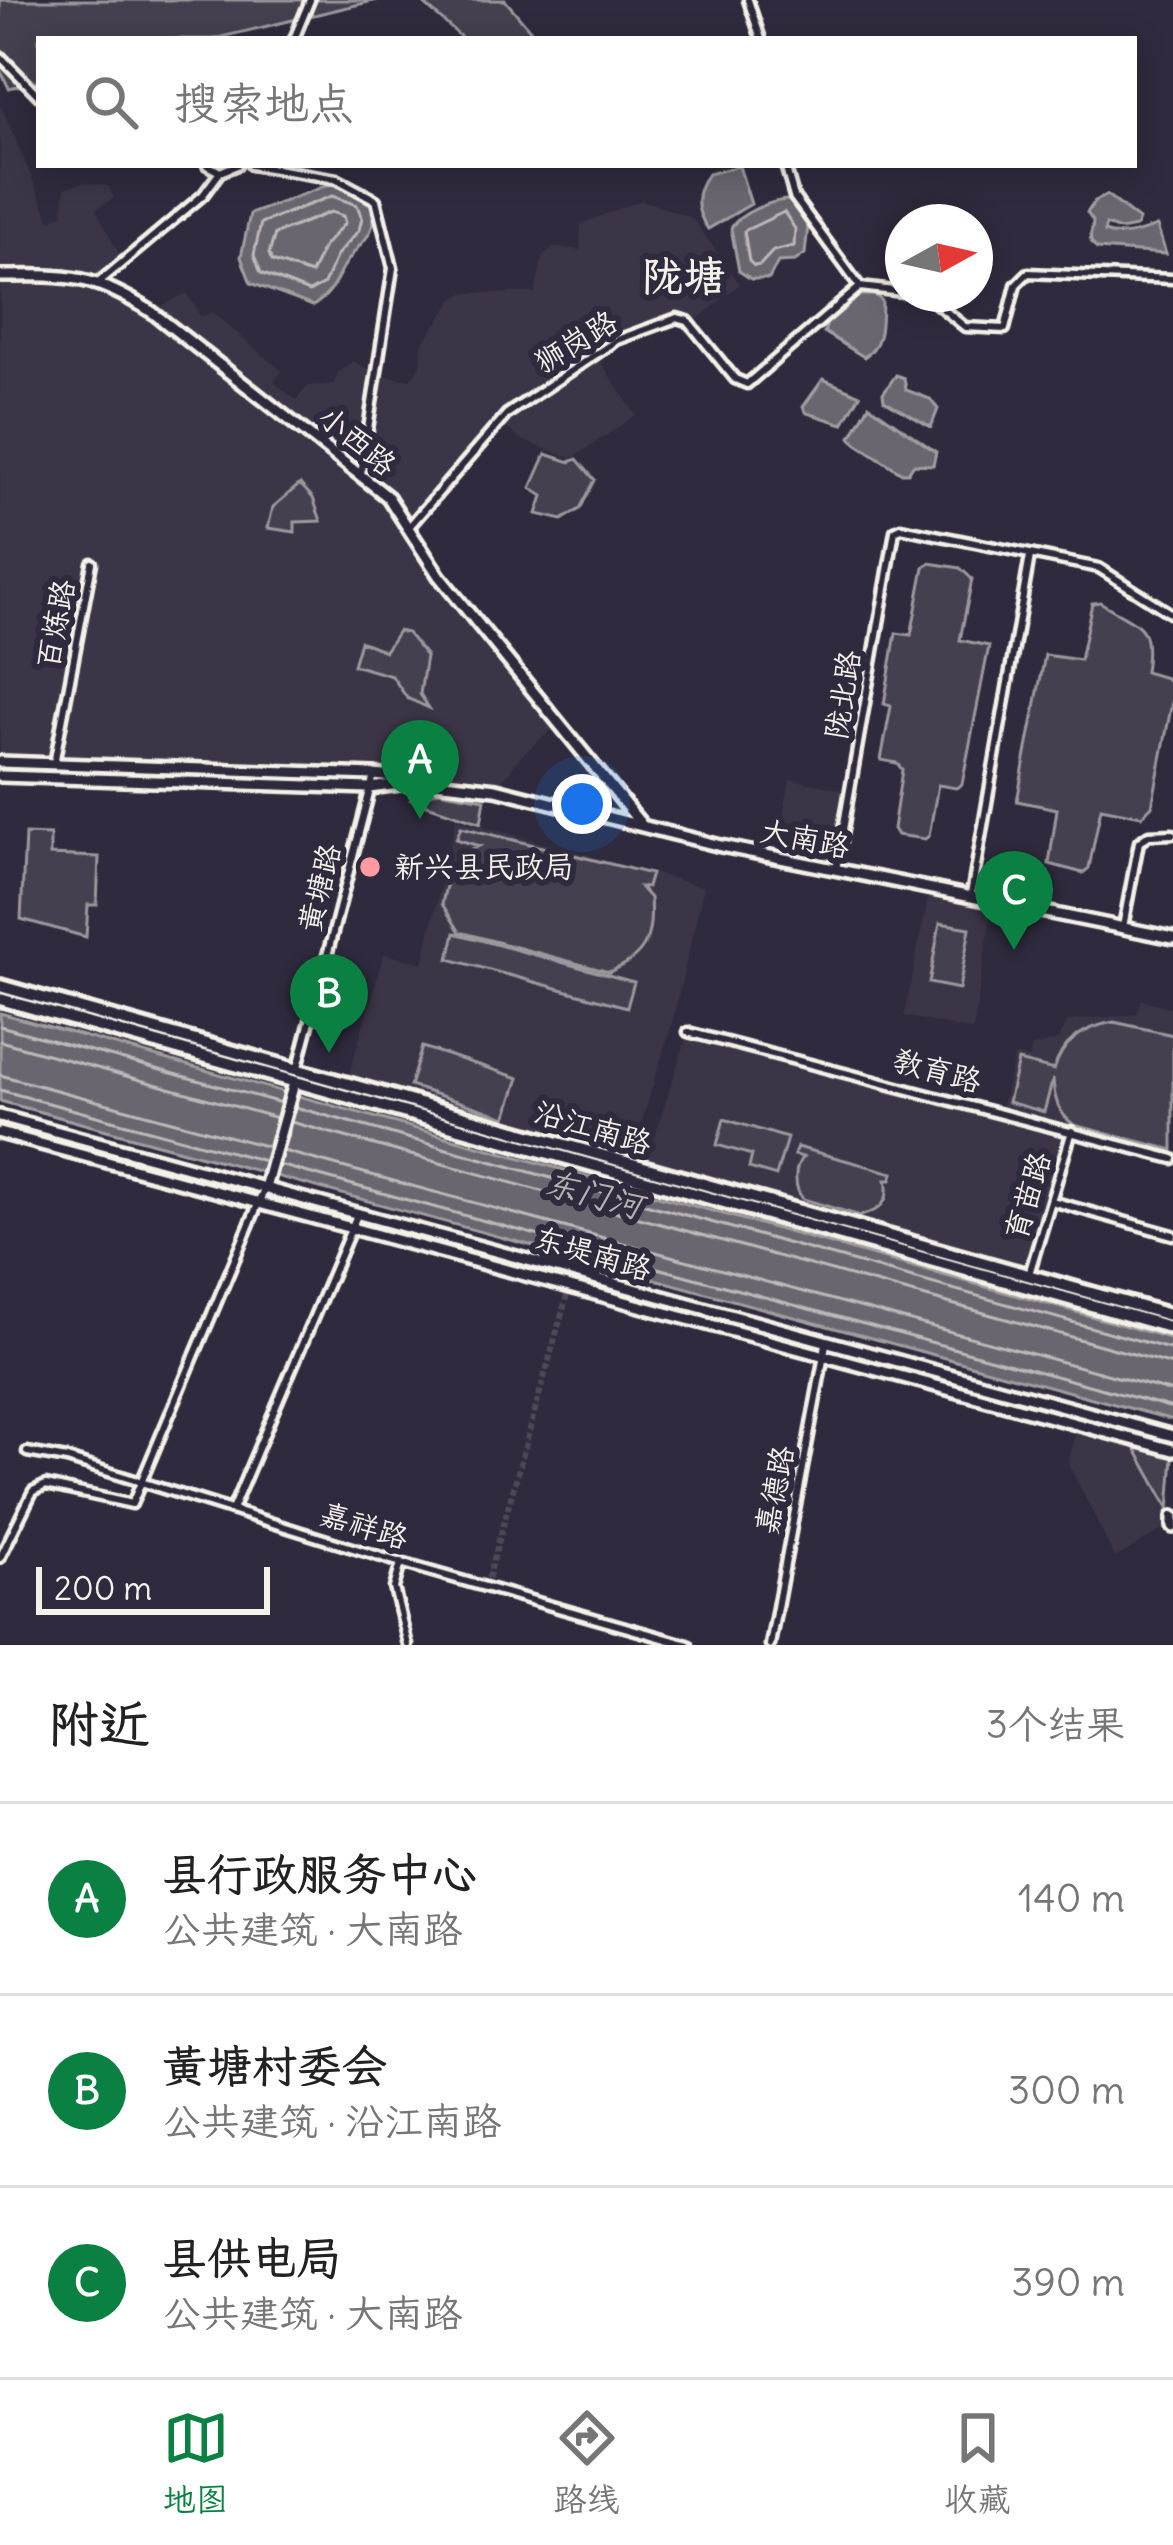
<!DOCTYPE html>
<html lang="zh">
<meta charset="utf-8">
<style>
body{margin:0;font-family:Delius,"LXGW WenKai TC",sans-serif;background:#f2f2f2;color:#222}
.compass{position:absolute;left:885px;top:204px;width:108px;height:108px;border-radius:50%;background:#fff;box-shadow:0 6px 30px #0003;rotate:82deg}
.scale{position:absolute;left:36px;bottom:30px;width:234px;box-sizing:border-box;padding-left:12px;border:6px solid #f4f1e8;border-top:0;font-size:33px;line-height:42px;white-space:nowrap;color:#f4f1e8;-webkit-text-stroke:9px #2f2a3d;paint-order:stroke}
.you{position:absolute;left:582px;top:804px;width:42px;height:42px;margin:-30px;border:9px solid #fff;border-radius:50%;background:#1a73e8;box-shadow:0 0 0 18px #1a73e833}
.badge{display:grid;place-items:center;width:78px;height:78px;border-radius:50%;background:#0b8043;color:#fff;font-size:39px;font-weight:700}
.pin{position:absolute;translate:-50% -99px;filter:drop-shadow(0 3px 6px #0008)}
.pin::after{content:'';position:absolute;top:63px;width:42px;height:36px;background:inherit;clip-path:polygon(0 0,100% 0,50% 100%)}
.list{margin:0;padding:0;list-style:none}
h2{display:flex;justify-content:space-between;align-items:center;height:156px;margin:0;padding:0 48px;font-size:51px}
h2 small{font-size:39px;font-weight:400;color:#767676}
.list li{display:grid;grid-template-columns:78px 1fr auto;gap:36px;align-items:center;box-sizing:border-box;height:192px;padding:0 48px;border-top:3px solid #e0e0e0}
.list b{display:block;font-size:45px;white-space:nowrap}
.list p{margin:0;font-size:39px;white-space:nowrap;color:#767676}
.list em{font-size:39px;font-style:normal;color:#767676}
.icon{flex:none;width:66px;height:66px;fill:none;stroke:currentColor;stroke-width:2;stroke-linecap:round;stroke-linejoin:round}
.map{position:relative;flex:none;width:1173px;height:1645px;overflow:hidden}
.search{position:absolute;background:#fff;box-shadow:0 6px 30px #0003;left:36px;right:36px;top:36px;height:132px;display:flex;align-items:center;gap:30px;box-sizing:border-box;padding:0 42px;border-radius:0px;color:#767676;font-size:45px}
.sheet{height:732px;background:#fff}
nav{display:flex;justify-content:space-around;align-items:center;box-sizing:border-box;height:168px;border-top:3px solid #e0e0e0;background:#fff;font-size:33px;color:#767676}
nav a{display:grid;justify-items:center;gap:6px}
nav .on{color:#0b8043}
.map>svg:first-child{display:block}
.built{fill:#3b3647}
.green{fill:#454050;stroke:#9c989c;stroke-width:3}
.water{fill:#6a6670;stroke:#a19ea0;stroke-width:3}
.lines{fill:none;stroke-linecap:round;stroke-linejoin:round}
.shore{stroke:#bdb9b8;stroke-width:3}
.street-tunnel{stroke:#4d4857;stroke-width:6;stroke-dasharray:6 3;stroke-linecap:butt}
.street-casing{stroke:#f4f1e8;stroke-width:15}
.secondary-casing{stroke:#f4f1e8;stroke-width:18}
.primary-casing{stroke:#f4f1e8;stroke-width:20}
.street{stroke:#2f2a3d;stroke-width:6}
.secondary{stroke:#2f2a3d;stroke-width:9}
.primary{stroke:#2f2a3d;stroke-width:10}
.poi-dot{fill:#ff9aa2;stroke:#2f2a3d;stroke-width:4.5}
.labels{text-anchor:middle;stroke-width:12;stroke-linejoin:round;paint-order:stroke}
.street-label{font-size:30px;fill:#f4f1e8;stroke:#2f2a3d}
.poi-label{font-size:30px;fill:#f4f1e8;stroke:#2f2a3d;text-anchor:start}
.water-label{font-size:33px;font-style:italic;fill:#b6b2b2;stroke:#2f2a3d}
.district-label{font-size:42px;font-weight:bold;fill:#f4f1e8;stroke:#2f2a3d}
</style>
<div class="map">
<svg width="1173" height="1645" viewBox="0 0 1173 1645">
<rect width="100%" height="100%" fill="#2f2a3d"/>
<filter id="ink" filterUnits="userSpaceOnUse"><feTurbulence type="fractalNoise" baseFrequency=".00833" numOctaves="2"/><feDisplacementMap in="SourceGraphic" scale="24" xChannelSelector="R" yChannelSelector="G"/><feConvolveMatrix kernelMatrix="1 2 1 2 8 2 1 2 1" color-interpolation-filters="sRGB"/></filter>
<g filter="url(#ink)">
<path class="built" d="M0,104L50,220L63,214L65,188L84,182L108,186L114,198L96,209L121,258L106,270L98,283L152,311L187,293L201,317L212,312L282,371L274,382L296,400L308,386L334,384L338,373L353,361L381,375L410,380L421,364L422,344L454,299L464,293H535L543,256L554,247L580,250L581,224L642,200L692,218L740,284L692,324L677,318L617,340L596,355L636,415L572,459L520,439L500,423L409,528L439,576L559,724L522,755L496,789L430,780L0,762Z
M790,779L845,790L831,869L775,858Z
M456,819L704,887L671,1027L629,1163L347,1082L384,954L423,963Z
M930,889L993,901L973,1031L904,1016Z
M1141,1000L1173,1008V1156L1072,1132L1029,1274L645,1167L688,1032L1000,1112L1015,1055L1029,1059L1032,1047L1058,1040L1068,1021L1137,1014Z
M1078,1425L1173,1450L1172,1524L1115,1558L1068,1463Z"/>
<path class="green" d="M0,0H377L213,39H39V81L9,88L0,70Z
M420,0H505L538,39H463Z
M546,454L570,462L577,459L595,480L580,509L562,520L537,514L543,496L531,488Z
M300,484L313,498L321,521L295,522V532L268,528L273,507Z
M930,563L960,568L972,579L960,640L989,646L962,784L956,788L938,785L929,836L925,839L897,835L893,829L902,770L897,763L881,760L891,706L884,704L896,633L911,635L924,567Z
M1100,602C1140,628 1152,621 1145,672L1166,678L1172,685L1173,697L1152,806L1142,816L1101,808L1089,868L1083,873L1049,864L1057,809L1017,801L1045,655L1080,660L1092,603Z
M398,631L407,633L426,656L420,694L429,708L407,698L392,676L353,665L360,641L385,651Z
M438,791L485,799L481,823L412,800Z
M461,827L651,874L647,887H640L650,898C653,936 647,957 609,972L460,932L442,904C447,878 452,856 479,846L456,839Z
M25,834L50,835V855L99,857L97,905H88L86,937L21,919Z
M940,923L970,928L959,989L929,983Z
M455,933L634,982L627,1007L449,959Z
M1114,1022L1173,1035V1150L1074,1125C1058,1113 1054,1098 1053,1079L1044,1112L1008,1102L1018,1061L1054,1070C1062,1041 1084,1027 1114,1022Z
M422,1047L519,1078L506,1117L410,1086Z
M724,1119L787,1138L776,1176L749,1168L752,1155L717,1145Z
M797,1147L893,1173L891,1180H886C891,1202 880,1211 860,1216L803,1199C794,1189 793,1167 803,1157L794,1155Z
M1133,1444L1173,1457L1169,1509Z"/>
<path class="water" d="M739,166L751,204L708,229C695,211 694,192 708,174Z
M333,183L368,196C380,233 369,232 349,259C333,280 337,290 313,306L251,283L241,257L250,214Z
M1107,195L1139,220L1136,227L1120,230L1106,225L1104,232C1123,239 1141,231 1157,226L1166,254L1097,249C1085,238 1093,234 1093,221L1087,213L1095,201Z
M789,200L808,226L805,254L795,261L778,262L769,279H751L739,271L731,228C740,213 771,200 789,200Z
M855,295H875L882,301C881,321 884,345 864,357L824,332L828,320Z
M896,375L904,378L906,390L930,399L938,409L931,427L884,400L883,393Z
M823,379L860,395L843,424L807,413L803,407Z
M869,405L936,452L933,465L914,464L908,473H902L856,443L851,437Z
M0,1013L1173,1339V1420L0,1101Z"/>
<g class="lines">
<path class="shore" d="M332,196L357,205L362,218L359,230L337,255L324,284L309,292L261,273L254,255L261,223Z
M331,212L343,216L345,223L324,246L311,274L272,261L269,254L275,234Z
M784,212L795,229L794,246L773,251L760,265L754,266L749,261L744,231Z
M0,1026L281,1103
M0,1041L277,1118
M0,1075L269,1147
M0,1090L265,1161
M295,1107L1173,1350
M291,1122L1173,1365
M283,1151L1173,1392
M279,1165L1173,1408"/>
<path class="street-tunnel" d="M486,1587L569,1288"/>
<g class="street-casing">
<path id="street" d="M748,0L761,39
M294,39L310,0
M0,56L39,96
M207,165L220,172
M251,165L337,179L376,200L393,268L361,474
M785,165L794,197L860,287
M98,283L203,195L220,172L237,165
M916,294L927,296L965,327L1005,329L1016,285L1028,273L1173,279
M408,528L507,414L617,340L677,318L688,321L735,379L747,384L860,287L903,292
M54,764L92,563
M836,870L895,531L901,528L1099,568L1173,615
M971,895L1030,556
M1123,927L1139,842L1149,835L1173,834
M688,1032L1173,1159
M298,1067L374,775
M1055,1202L1173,1235
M1029,1274L1072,1131
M27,1452L67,1459L401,1563L688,1645
M232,1510L357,1215
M0,1558L33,1491L46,1485L132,1504L264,1190
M401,1563L394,1588L408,1645
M770,1645L826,1344"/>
</g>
<g class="secondary-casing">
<path id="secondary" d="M0,276C69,275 93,274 152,312L388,497L439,576L641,824
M0,762L374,775L496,789L721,846L1173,938
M0,776L370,788L414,782
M0,1116L1173,1436
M0,1133L1173,1450
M265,1188L294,1083
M1173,1517V1527"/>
</g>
<g class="primary-casing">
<path id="primary" d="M0,986L1173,1316
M0,999L1173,1328"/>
</g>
<use href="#street" class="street"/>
<use href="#secondary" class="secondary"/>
<use href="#primary" class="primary"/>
</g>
</g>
<circle class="poi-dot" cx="370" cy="867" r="12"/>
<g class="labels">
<g class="street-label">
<text transform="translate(576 342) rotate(-31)" y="10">狮岗路</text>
<text transform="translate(357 441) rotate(39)" y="10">小西路</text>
<text transform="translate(56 624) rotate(-79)" y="10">百炼路</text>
<text transform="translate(843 695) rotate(-81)" y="10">陇北路</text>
<text transform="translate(805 839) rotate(11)" y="10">大南路</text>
<text transform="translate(320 888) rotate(-76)" y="10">黄塘路</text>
<text transform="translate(937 1071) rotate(15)" y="10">教育路</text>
<text transform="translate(593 1128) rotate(16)" y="10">沿江南路</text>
<text transform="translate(1028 1196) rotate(-73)" y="10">育苗路</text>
<text transform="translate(593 1254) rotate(16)" y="10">东堤南路</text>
<text transform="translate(775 1490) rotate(-79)" y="10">嘉德路</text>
<text transform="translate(364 1526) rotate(17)" y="10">嘉祥路</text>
</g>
<g class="poi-label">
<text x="394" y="877">新兴县民政局</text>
</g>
<g class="water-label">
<text transform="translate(594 1194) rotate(15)" y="12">东门河</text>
</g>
<g class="district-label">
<text x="683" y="291">陇塘</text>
</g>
</g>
</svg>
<svg class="compass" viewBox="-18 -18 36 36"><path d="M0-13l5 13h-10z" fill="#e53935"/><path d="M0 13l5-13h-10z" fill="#767676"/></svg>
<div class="scale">200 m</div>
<div class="you"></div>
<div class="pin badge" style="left:420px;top:819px">A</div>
<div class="pin badge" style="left:329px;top:1053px">B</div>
<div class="pin badge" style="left:1014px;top:950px">C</div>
<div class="search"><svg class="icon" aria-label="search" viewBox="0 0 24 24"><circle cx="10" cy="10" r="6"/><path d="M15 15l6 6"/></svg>搜索地点</div>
</div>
<section class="sheet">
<h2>附近<small>3个结果</small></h2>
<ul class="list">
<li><span class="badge">A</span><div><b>县行政服务中心</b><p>公共建筑 · 大南路</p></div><em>140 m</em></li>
<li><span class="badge">B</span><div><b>黄塘村委会</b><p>公共建筑 · 沿江南路</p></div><em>300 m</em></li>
<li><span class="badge">C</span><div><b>县供电局</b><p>公共建筑 · 大南路</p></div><em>390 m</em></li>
</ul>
</section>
<nav>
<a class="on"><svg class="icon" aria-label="map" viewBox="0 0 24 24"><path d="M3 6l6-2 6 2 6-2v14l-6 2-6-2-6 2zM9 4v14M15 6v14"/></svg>地图</a>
<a><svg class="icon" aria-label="directions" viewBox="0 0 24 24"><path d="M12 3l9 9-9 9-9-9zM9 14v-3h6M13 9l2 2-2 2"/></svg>路线</a>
<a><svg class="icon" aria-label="saved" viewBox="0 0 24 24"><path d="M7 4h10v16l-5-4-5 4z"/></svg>收藏</a>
</nav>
